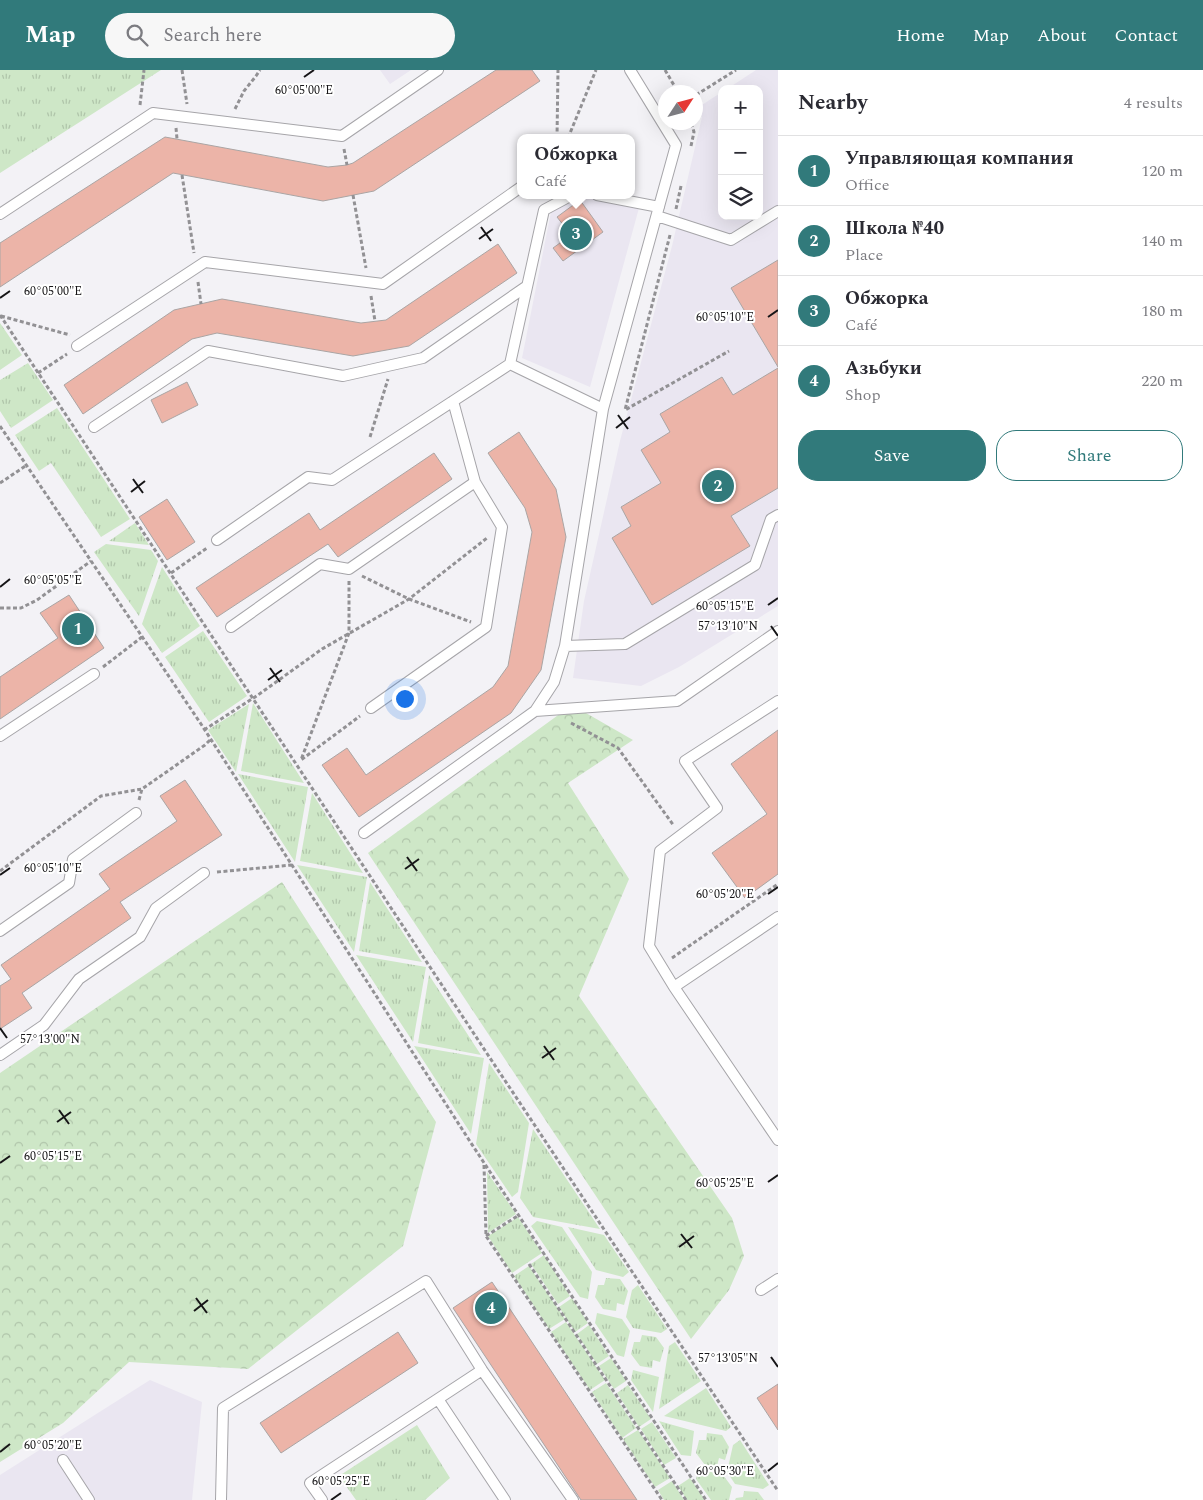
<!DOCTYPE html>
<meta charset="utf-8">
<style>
body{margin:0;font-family:Spectral,serif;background:#f7f7f7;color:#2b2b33}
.controls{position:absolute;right:15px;top:15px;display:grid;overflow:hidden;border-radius:10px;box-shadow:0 5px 20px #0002}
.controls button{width:45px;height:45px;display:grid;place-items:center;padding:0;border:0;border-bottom:1px solid #e1e1e2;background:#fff;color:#2b2b33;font:25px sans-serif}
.compass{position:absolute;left:658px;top:15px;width:45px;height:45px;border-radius:50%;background:#fff;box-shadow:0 5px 20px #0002;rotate:54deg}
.you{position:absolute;left:404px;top:628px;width:18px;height:18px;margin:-12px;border:4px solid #fff;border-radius:50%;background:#1a73e8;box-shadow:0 0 0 8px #1a73e833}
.badge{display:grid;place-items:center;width:32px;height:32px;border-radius:50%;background:#317a7b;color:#fff;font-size:16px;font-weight:700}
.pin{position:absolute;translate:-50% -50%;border:2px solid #fff;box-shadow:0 1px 5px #0006}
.popup{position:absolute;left:517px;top:64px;width:118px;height:65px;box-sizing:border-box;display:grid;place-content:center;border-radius:10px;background:#fff;filter:drop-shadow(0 1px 4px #0005);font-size:16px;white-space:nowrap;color:#7c7c81}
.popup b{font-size:19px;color:#2b2b33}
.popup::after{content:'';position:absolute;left:50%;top:100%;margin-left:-10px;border:10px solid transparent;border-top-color:#fff}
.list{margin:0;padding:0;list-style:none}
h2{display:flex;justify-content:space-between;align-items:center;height:65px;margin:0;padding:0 20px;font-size:21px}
h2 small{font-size:16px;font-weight:400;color:#7c7c81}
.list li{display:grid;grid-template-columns:32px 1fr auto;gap:15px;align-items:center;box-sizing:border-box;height:70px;padding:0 20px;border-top:1px solid #e1e1e2}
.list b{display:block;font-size:19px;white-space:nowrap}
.list p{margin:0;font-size:16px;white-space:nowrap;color:#7c7c81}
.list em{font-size:16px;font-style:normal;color:#7c7c81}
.actions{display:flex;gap:10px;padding:15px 20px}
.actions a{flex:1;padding:11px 0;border:1px solid #317a7b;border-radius:20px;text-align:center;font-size:18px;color:#317a7b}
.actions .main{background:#317a7b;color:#fff}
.icon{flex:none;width:28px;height:28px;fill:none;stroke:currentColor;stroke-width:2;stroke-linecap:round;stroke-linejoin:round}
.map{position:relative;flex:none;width:778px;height:1430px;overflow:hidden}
header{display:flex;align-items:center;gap:30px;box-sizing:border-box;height:70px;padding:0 25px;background:#317a7b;color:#fff}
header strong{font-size:24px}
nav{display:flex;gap:28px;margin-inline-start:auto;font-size:18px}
.search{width:350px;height:45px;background:#f7f7f7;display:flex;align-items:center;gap:12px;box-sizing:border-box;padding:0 18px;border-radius:28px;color:#7c7c81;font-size:19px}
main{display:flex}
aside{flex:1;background:#fff}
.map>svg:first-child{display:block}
.built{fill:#eae6f1}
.grass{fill:url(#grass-tufts)}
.forest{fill:url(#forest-crowns)}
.building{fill:#ecb4a8;stroke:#aaa5a4}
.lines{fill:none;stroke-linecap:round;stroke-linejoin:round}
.lane-casing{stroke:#a6a5a9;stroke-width:12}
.path{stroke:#929194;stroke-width:3;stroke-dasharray:4 2.5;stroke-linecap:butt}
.lane{stroke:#fff;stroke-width:10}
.ticks{fill:none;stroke:#161517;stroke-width:2}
.ticks-label{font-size:12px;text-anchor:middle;fill:#161517;stroke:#fff;stroke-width:4;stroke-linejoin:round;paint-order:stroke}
</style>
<header>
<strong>Map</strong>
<div class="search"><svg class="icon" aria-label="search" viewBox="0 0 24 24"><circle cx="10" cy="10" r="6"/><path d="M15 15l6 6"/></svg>Search here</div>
<nav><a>Home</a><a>Map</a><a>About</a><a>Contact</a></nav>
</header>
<main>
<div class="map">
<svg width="778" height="1430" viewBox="0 0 778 1430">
<defs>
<pattern id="grass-tufts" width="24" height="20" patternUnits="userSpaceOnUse" patternTransform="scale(1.25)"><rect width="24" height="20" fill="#cee7c7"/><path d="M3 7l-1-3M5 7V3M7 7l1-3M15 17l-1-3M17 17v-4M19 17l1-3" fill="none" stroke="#b0c5aa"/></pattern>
<pattern id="forest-crowns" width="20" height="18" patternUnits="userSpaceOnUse" patternTransform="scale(1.25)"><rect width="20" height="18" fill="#cee7c7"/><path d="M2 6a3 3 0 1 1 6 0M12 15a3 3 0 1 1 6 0" fill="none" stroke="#b0c5aa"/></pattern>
</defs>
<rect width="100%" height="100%" fill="#f3f2f6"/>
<path class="built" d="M380,0H411L390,14Z
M756,0H778V536L679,597L641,616L573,608L584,531L620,371L672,176L702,47L697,38L722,22V146H759V19H727Z
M582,126L639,138L590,317L522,288L551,142Z
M150,1310L202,1332L192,1430H0V1405Z"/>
<path class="grass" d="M0,0H161L0,103Z
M0,253L22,285L0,300Z
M28,293L53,330L11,358L0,341V310Z
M57,338L130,449L101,467L51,393L39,401L15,365Z
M135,453L149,475L109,471Z
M106,474L151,480L158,491L139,546L94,482Z
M162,497L200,556L162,583L142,554Z
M203,561L247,626L209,652L165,587Z
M253,633L304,713L241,701Z
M249,634L236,702L208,660Z
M238,704L308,717L295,792Z
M312,723L363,803L300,791Z
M297,795L367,807L354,882Z
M370,812L422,892L359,881Z
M356,885L426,897L413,972Z
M429,905L481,985L418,973Z
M414,976L484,988L471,1064Z
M489,993L529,1053L518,1122L512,1127L476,1074Z
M533,1059L600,1159L533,1147L520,1128Z
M487,1102L516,1144L488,1163Z
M518,1147L542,1183L512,1203L488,1166Z
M537,1151L562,1157L592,1202L588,1229L580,1227L531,1156Z
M568,1157L604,1165L629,1202L623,1207L596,1200Z
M544,1185L570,1226L558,1234L531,1194Z
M529,1196L565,1249L549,1259L514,1206Z
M606,1208L620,1209L628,1221L624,1235L617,1233L616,1241L603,1239L595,1227L598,1215H604Z
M638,1215L667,1259L661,1263L633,1258L626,1247L632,1220Z
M572,1228L588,1253L575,1262L559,1237Z
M597,1243L622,1249L630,1261L624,1287L617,1285L595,1253Z
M566,1252L605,1310L590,1320L551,1262Z
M589,1255L609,1286L597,1294L577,1264Z
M642,1265L656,1267L664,1278L660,1292L653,1290L652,1298L640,1296L631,1284L634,1272H640Z
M675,1272L701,1311L659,1339L669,1276Z
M611,1288L626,1311L614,1319L599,1296Z
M633,1300L659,1307L653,1342L631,1310Z
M606,1313L636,1358L622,1368L592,1322Z
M628,1315L651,1349L639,1357L617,1323Z
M706,1318L731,1357L726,1361L664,1346Z
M659,1351L694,1361L691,1386L681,1385Z
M652,1352L676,1388L664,1395L641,1359Z
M417,1355L450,1408L425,1430H356L339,1406Z
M638,1360L670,1408L655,1417L623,1369Z
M707,1363L722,1365L729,1377L725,1390L719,1388L717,1396L705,1395L696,1383L699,1370H706Z
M740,1370L769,1415L763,1419L735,1414L727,1402L733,1375Z
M699,1399L723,1405L732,1417L729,1430H711L696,1409Z
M690,1408L705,1430H687L678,1416Z
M672,1411L684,1430H664L658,1420Z
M744,1421L758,1422L764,1430H735L736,1428L743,1427Z"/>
<path class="forest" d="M572,635L633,670L568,713L629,809L579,926L732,1148L744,1186L729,1220L691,1269L368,783Z
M282,812L436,1052L403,1176L248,1299L129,1292L63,1353L0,1392V1003Z"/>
<path class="building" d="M496,0H532L540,11L374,121L323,131L173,103L0,217V173L165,67L328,97L347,95L353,93Z
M580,130L603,162L563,191L553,178L571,165L557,147Z
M498,174L517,203L409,276L353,286L217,263L192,269L83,344L64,315L174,240L222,229L361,253L386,250Z
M778,190V297L731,218Z
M778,298V418L731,446L750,476L652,535L612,468L631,456L621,437L661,413L641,380L670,362L660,344L722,307L733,325Z
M187,312L198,335L162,353L151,330Z
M519,362L556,419L566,467L541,600L511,643L359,747L322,695L347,678L366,705L493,617L508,596L532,462L525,438L488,383Z
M434,383L452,409L338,487L328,474L217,547L196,518L309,443L320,460Z
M167,429L195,472L167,490L139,447Z
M69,525L104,578L0,649V607L58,568L40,543Z
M778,660V804L745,828L712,783L767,744L731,694Z
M185,710L222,765L120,832L131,848L22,923L32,938L0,959V916L11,909L1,895L110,819L99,804L177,751L160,726Z
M492,1212L637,1430H581L453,1238Z
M398,1262L418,1293L281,1383L260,1353Z
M778,1314V1360L757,1328Z"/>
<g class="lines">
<g class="lane-casing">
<path id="lane" d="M597,125L659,137
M0,144L153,43L342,66L438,0
M657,146L731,170L778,141
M77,276L205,192L383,214L521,117
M510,294L544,140L572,125
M94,357L208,281L343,306L423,288L527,216
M217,470L308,407L332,410L510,294L603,339
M231,557L320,494L349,499L475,412
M565,576L625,574L755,495L771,449L778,445
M778,631L685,691L717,738L660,781L649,876L674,917L778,1070
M371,638L486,557L502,457L475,412L453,331
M535,641L677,631L778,561
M0,666L94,604
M364,763L535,641L554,612L565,576L603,339L676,75L630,0
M0,861L69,813L73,789L136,743
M674,917L778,847
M0,985L44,955L79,909L140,867L156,838L204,803
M761,1220L778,1209
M438,1329L505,1430
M63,1390L89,1430
M221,1430L223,1338L426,1211L482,1300L573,1430
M322,1430L310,1413L482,1300"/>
</g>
<path class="path" d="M182,0L187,34
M665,0L678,22
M696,25L736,0
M140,35L144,0
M235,39L244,21L256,6L260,0
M176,58L177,69
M557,68L558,0
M568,68L596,0
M691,76L694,62L691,52
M344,79L347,95
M182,105L194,183
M353,125L366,198
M676,139L681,116
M670,165L625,340L729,281
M198,212L201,234
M371,226L375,251
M0,245L488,985L778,1421
M1,246L70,265
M38,303L67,284
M0,356L201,654L471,1073L706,1430
M370,367L388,309
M0,413L27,395
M171,503L207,478
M362,506L409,529L471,552
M349,511V563L301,690L360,646
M0,538H21L37,530L91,491
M103,597L142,567
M571,653L618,678L674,756
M204,660L258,625L322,579L409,529L487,468
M139,730L142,719
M0,801L101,726L142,719L205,675L211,669
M217,802L292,795
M672,888L778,814
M484,1095L486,1166L662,1430
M486,1166L519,1145
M529,1194L686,1430"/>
<use href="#lane" class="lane"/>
</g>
<path class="ticks" d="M304,7L314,0M481,157L491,171M479,169L493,159M0,228L10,221M768,247L778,240M618,345L628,359M616,358L630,347M133,409L143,423M131,422L145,411M0,517L10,509M768,535L778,528M771,556L778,566M270,598L280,612M268,610L282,600M407,787L417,801M405,799L419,789M0,805L10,798M768,824L778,817M0,958L7,968M544,976L554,990M542,988L556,978M59,1040L69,1054M57,1052L71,1042M0,1093L10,1086M768,1112L778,1105M681,1164L692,1178M679,1177L694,1166M196,1228L207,1243M194,1241L208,1230M771,1287L778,1297M0,1382L10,1374M768,1401L778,1393M331,1430L341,1423"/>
<g class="ticks-label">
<text x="304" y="24">60°05'00"E</text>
<text x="53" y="225">60°05'00"E</text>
<text x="725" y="251">60°05'10"E</text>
<text x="53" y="514">60°05'05"E</text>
<text x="725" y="540">60°05'15"E</text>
<text x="728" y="560">57°13'10"N</text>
<text x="53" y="802">60°05'10"E</text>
<text x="725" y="828">60°05'20"E</text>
<text x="50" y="973">57°13'00"N</text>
<text x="53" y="1090">60°05'15"E</text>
<text x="725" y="1117">60°05'25"E</text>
<text x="728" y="1292">57°13'05"N</text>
<text x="53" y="1379">60°05'20"E</text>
<text x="725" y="1405">60°05'30"E</text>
<text x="341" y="1415">60°05'25"E</text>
</g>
</svg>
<div class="controls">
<button>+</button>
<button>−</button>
<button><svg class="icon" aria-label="layers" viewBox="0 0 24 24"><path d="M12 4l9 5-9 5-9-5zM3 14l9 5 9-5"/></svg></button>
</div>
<svg class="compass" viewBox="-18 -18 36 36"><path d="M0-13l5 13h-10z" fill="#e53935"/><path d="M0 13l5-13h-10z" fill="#7c7c81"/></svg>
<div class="you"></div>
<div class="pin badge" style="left:78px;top:559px">1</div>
<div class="pin badge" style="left:718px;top:416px">2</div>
<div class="pin badge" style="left:576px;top:164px">3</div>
<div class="popup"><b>Обжорка</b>Café</div>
<div class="pin badge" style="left:491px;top:1238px">4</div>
</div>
<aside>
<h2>Nearby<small>4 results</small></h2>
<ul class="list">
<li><span class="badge">1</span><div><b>Управляющая компания</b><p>Office</p></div><em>120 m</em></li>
<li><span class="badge">2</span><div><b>Школа №40</b><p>Place</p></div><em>140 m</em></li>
<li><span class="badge">3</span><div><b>Обжорка</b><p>Café</p></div><em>180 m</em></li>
<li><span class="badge">4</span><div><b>Азьбуки</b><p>Shop</p></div><em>220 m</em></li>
</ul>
<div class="actions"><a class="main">Save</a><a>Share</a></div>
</aside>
</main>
